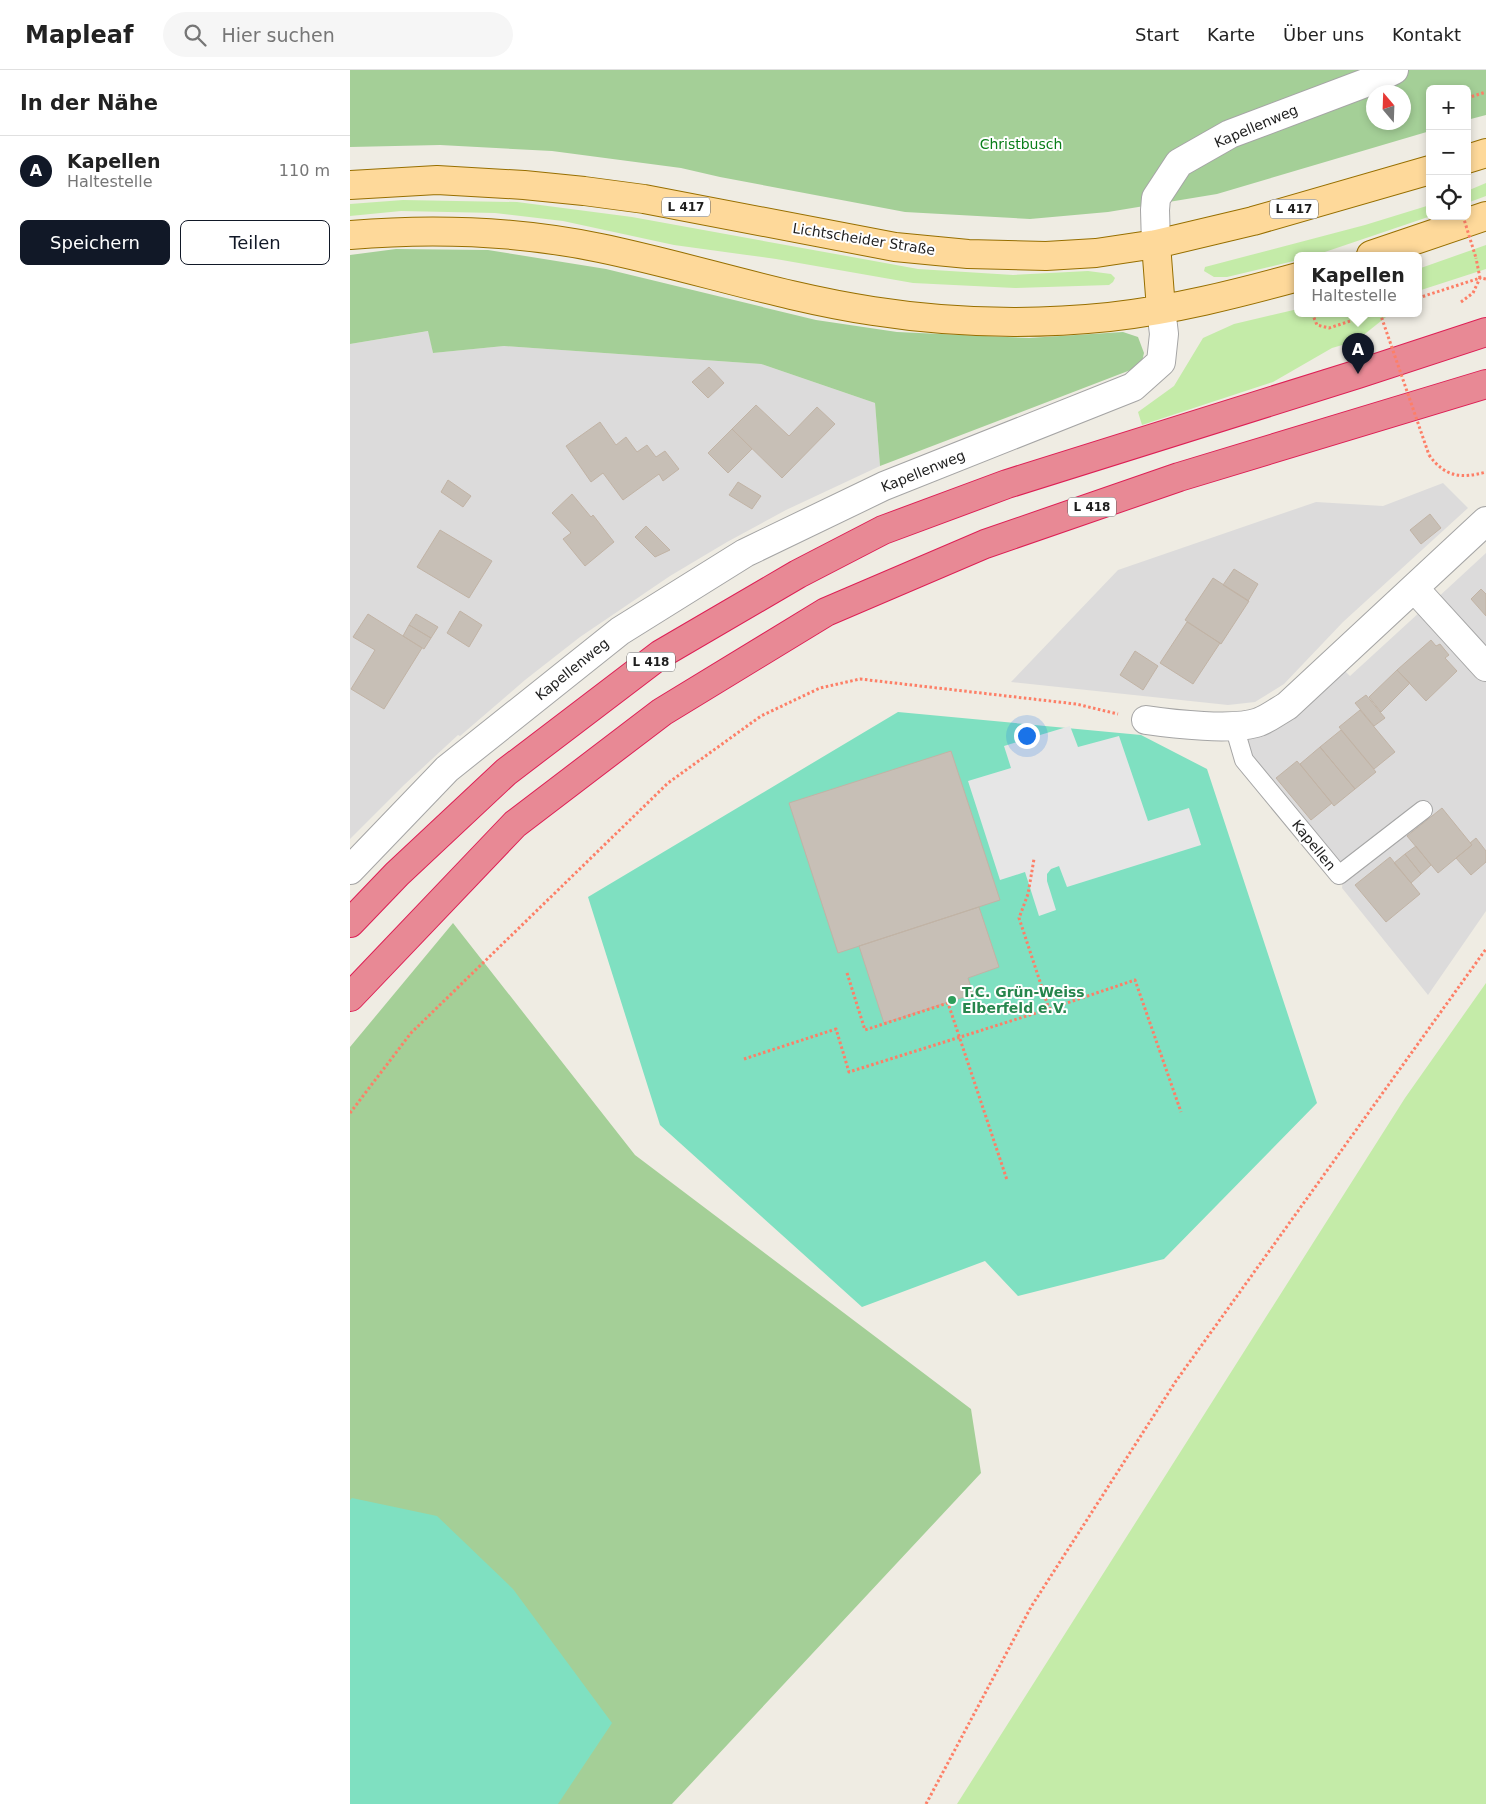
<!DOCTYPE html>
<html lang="de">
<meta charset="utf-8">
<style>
body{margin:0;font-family:"DejaVu Sans",sans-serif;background:#f6f6f6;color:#222}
.controls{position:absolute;right:15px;top:15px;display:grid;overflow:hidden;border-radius:8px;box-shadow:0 2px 8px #0003}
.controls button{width:45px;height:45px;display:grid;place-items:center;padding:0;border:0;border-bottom:1px solid #e0e0e0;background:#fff;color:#222;font:25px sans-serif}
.compass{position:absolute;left:1016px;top:15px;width:45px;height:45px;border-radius:50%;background:#fff;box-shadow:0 2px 8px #0003;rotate:341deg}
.you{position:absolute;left:676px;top:665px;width:18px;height:18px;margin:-12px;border:4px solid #fff;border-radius:50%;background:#1a73e8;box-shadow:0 0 0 8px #1a73e833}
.badge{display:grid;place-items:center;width:32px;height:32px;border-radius:50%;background:#111827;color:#fff;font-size:16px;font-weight:700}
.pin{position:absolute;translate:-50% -41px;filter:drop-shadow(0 1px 2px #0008)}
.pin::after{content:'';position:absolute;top:26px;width:18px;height:15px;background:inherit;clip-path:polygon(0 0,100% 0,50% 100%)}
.popup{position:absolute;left:944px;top:182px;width:128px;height:65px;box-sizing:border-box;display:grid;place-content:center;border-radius:8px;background:#fff;filter:drop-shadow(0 1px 4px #0005);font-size:16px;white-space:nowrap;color:#767676}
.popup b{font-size:19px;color:#222}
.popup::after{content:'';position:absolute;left:50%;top:100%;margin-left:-10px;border:10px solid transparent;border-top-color:#fff}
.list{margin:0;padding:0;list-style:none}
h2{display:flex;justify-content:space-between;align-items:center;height:65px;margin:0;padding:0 20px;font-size:21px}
h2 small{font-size:16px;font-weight:400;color:#767676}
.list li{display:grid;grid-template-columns:32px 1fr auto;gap:15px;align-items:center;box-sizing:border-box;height:70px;padding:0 20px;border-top:1px solid #e0e0e0}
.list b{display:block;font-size:19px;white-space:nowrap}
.list p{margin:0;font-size:16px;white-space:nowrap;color:#767676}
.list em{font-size:16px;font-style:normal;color:#767676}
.actions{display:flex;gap:10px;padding:15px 20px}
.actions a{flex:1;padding:11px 0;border:1px solid #111827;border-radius:8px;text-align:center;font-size:18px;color:#111827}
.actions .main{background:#111827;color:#fff}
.icon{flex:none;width:28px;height:28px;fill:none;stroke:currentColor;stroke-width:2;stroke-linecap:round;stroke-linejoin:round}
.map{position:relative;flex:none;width:1136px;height:1734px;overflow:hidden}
header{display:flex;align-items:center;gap:30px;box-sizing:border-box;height:70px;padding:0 25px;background:#fff;border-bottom:1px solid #e0e0e0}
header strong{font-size:24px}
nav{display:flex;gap:28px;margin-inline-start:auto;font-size:18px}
.search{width:350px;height:45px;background:#f6f6f6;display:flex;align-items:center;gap:12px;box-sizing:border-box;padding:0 18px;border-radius:28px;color:#767676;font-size:19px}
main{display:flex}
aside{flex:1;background:#fff}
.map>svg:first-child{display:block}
.residential{fill:#dcdbdb}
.grass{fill:#c4eba8}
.forest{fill:#a4cf97;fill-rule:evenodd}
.pitch{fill:#7fe0c1}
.parking{fill:#e6e6e6}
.building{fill:#c7bfb6;stroke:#c1b3a5}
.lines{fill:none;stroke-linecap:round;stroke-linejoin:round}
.lane-casing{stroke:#a5a5a5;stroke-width:20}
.street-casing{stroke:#a5a5a5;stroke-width:30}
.primary-casing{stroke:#976f00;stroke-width:30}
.highway-casing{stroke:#dd2055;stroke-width:30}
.path{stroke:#fd7f67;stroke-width:3;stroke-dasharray:2.5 2.5;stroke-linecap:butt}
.lane{stroke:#fff;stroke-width:18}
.street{stroke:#fff;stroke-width:28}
.primary{stroke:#fed99a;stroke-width:28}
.highway{stroke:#e88995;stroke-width:28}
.path-bridge{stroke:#fd7f67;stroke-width:3;stroke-dasharray:2.5 2.5;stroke-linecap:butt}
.leisure-dot{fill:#2e9e5b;stroke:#fff;stroke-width:2}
.labels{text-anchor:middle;stroke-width:4;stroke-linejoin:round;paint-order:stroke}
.shield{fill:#fff;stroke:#626262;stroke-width:1}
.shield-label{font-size:12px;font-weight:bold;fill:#1e1e1e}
.street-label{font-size:14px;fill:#1e1e1e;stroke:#fff}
.park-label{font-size:14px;fill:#097e1a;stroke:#fff}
.leisure-label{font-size:14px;font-weight:bold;fill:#27864d;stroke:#fff;text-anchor:start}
</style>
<header>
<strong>Mapleaf</strong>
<div class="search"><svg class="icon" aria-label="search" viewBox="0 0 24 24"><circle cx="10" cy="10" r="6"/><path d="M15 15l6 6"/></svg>Hier suchen</div>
<nav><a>Start</a><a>Karte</a><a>Über uns</a><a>Kontakt</a></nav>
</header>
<main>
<aside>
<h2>In der Nähe<small></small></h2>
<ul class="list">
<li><span class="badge">A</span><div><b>Kapellen</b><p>Haltestelle</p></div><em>110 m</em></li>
</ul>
<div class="actions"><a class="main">Speichern</a><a>Teilen</a></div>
</aside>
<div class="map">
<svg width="1136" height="1734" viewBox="0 0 1136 1734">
<rect width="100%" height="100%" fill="#efece3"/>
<path class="residential" d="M79,261L83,283L154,276L411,294L525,333L530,396L436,440L377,472L320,506L230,567L175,610L110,666L108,665L54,715L0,769V274Z
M1093,413L1118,438L993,552L934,614L905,632L878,635L661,612L768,500L966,432L1033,436Z
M1136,483V584L1084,531Z
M1071,541L1136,610V841L1078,925L992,818L995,792L985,790L904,690L897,668L920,662L936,654L995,601L1000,606Z"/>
<path class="grass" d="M1136,113V126L1117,133V121Z
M53,130L167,132L282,147L568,199L663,205L738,201L761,204L765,208L763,212L759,215L665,218L563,213L426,189L324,175L213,151L145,143L51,141L0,146V134Z
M1080,135V146H1081L966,185H948V190L877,207H864L854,201L855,197L1015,155Z
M1136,175V199L1068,221V199Z
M948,239V243H1041L1006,271L982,278L923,312L792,355L788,342L824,316L853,268L884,254Z
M1136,913V1734H607L1055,1028Z"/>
<path class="forest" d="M0,0H1136V45L1117,50V19H1080V61L867,124L758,142L680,149L555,142L370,107L331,98L202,81L90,75L0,77ZM1024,22H1054V52H1024Z
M46,179L138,180L256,199L466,250L547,262L679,268L773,262L788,267L794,283L791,296L530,396L525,333L411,294L154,276L83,283L78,261L0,274V185Z
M103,853L285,1085L621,1339L631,1403L322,1734H0V977Z"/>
<path class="pitch" d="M548,642L791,665L857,699L967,1033L814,1189L668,1226L635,1191L512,1237L310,1055L238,827Z
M2,1428L87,1446L163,1519L262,1653L208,1734H0V1430Z"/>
<path class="parking" d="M720,656L728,677L769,666L798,751L839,738L851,775L717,817L709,796L701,799L697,804V811L706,840L689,846L675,802L650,810L618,711L661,698L654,676Z"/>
<path class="building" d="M359,297L374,313L358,328L342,312Z
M406,335L439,366L467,337L485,354L432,408L382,359Z
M250,352L266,375L276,367L287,382L297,375L306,387L315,381L329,399L313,411L309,404L273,430L253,403L241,412L216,376Z
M382,359L402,379L378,403L358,383Z
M98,410L121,426L113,437L91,422Z
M388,412L411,426L402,439L379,425Z
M222,424L241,447L243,445L264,472L235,496L213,469L221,463L202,443Z
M1080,444L1091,458L1071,474L1060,460Z
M296,456L320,480L305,487L285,467Z
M90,460L142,491L119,528L67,497Z
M884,499L908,514L898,531L873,515Z
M863,508L899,531L871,574L835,550Z
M1131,519L1136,524V546L1121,529Z
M110,541L132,555L119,577L97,563Z
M18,544L72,578L34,639L1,619L25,580L3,567Z
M66,544L88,557L81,568L59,555Z
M837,552L870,573L843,614L810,593Z
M59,555L81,568L74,579L53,566Z
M1081,570L1086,576L1090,574L1099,585L1095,588L1107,601L1076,631L1047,600Z
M785,581L808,596L793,620L770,605Z
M1047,600L1060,613L1031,642L1019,627Z
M1016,625L1035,648L1024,656L1005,633Z
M1010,640L1045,682L1024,699L989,657Z
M991,660L1026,702L1005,719L970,677Z
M970,677L1005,719L984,736L950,694Z
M601,681L650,830L488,883L439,733Z
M947,691L982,733L961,750L926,708Z
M1092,738L1122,775L1088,803L1057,766Z
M1126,768L1136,781V792L1121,805L1106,788L1122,775L1120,773Z
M1066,776L1081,795L1071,804L1055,784Z
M1055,784L1071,804L1061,813L1044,793Z
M1040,787L1070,824L1036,852L1005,815Z
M629,837L649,897L618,908L623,924L534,953L509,876Z"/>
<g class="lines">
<g class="lane-casing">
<path id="lane" d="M884,656L894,690L989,805L1073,740"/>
</g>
<g class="street-casing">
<path id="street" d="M806,174L805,140L806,128L829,93L880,64L1026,9L1044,0
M1064,518L1136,597
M796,650C823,654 884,661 909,652C919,648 928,641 937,636L1136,451
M0,800L97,699L270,561L395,483L534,416L783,317L811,292L814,264L811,239"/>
</g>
<g class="primary-casing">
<path id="primary" d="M1117,89L1136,83
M0,115L87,110L174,115L234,121L294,129L545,177L618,184L696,186L746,183L806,174L903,151L1080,100
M0,165C83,158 168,161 250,178C342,197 430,227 523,241C600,253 681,255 759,247C823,240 886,224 948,207
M806,174L811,239
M1021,185L1136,146"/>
</g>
<g class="highway-casing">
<path id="highway" d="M0,853L47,804L156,702L311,584L448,504L533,460L657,414L1008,304L1136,262
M0,927L165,754L312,642L476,542L635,474L829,407L1136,314"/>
</g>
<path class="path" d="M1117,28L1136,22
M1068,228L1130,208L1126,188
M1111,232L1123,223L1130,208L1136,209
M962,243L967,255L979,258L1025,243
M1079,385C1095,407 1111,409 1136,402
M497,903L515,960L598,933L657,1110
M699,939L785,910L831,1042
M394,989L486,959L499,1002L699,939L669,848L678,824L684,789
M0,1043L61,963L318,713L411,646L470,618L510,609L726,634L768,644
M576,1734L681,1537L826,1311L1136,879"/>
<use href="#lane" class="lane"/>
<use href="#street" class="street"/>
<use href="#primary" class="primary"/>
<use href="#highway" class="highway"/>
<path class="path-bridge" d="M1113,146L1126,188
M1030,243L1079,385"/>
</g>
<circle class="leisure-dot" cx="602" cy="930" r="5"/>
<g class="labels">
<g class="shield">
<rect x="312" y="127.5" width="48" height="19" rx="4"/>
<rect x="920" y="129.5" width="48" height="19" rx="4"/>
<rect x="718" y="427.5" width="48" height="19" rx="4"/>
<rect x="277" y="582.5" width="48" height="19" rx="4"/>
</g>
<g class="shield-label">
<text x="336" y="141">L 417</text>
<text x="944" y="143">L 417</text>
<text x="742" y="441">L 418</text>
<text x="301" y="596">L 418</text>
</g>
<g class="street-label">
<text transform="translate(906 56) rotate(-23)" y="5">Kapellenweg</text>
<text transform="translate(514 169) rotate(9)" y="5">Lichtscheider Straße</text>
<text transform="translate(573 401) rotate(-22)" y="5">Kapellenweg</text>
<text transform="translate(222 599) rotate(-39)" y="5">Kapellenweg</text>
<text transform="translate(964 775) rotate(51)" y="5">Kapellen</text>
</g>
<g class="park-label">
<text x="671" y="79">Christbusch</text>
</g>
<g class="leisure-label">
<text x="612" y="927">T.C. Grün-Weiss<tspan x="612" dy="16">Elberfeld e.V.</tspan></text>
</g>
</g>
</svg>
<div class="controls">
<button>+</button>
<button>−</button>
<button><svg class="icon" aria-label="locate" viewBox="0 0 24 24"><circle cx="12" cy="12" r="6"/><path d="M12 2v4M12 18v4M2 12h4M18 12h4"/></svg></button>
</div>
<svg class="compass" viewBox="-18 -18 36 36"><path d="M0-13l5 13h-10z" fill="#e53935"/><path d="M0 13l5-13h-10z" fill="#767676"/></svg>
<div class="you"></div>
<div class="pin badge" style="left:1008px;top:304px">A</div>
<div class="popup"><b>Kapellen</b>Haltestelle</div>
</div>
</main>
